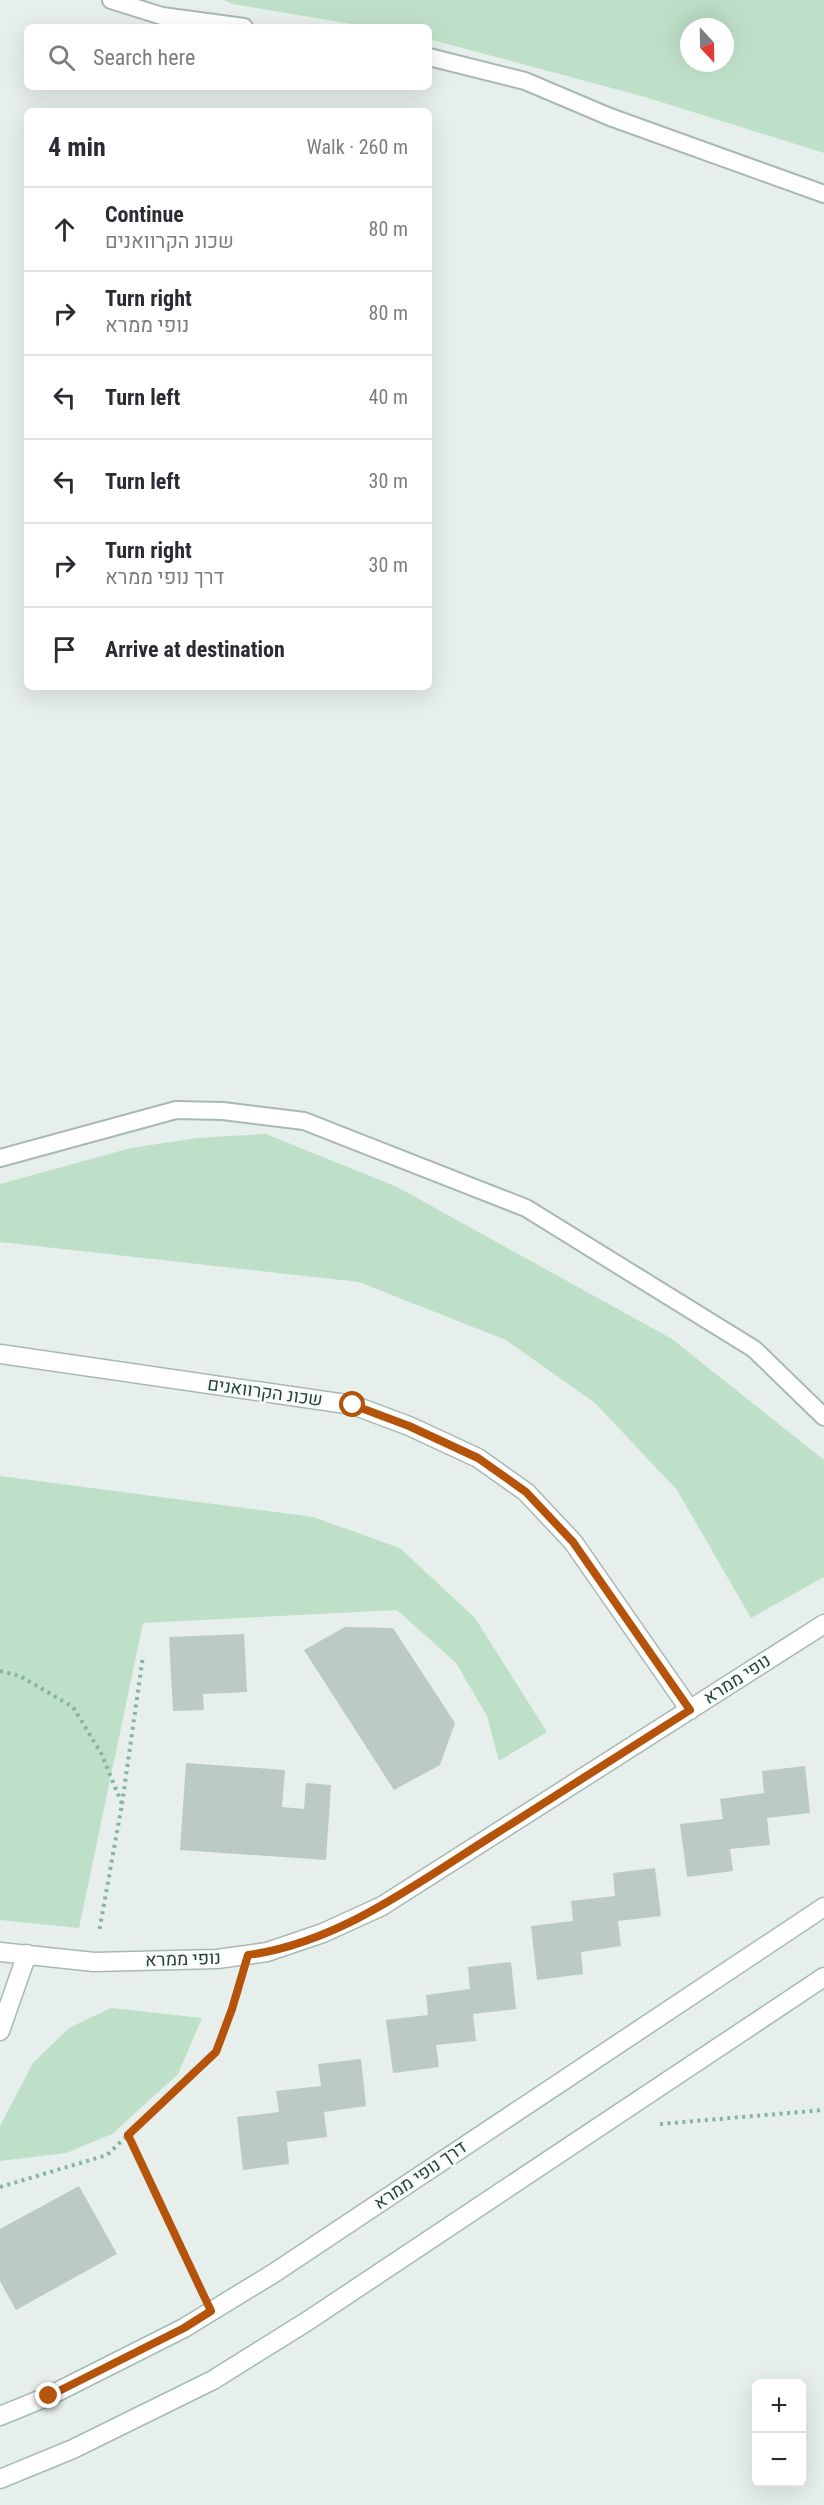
<!DOCTYPE html>
<meta charset="utf-8">
<style>
body{margin:0;font-family:"Roboto Condensed",Heebo,sans-serif;background:#f2f2f3;color:#2b2b33}
.controls{position:absolute;right:18px;bottom:18px;display:grid;overflow:hidden;border-radius:9px;box-shadow:0 6px 24px #0002}
.controls button{width:54px;height:54px;display:grid;place-items:center;padding:0;border:0;border-bottom:2px solid #e1e1e2;background:#fff;color:#2b2b33;font:30px sans-serif}
.compass{position:absolute;left:680px;top:18px;width:54px;height:54px;border-radius:50%;background:#fff;box-shadow:0 6px 24px #0002;rotate:158deg}
.stop{position:absolute;width:18px;height:18px;margin:-14px;border:4px solid #b45309;border-radius:50%;background:#fff}
.stop.end{background:#b45309;border-color:#fff;box-shadow:0 2px 6px #0008}
.list{margin:0;padding:0;list-style:none}
h2{display:flex;justify-content:space-between;align-items:center;height:78px;margin:0;padding:0 24px;font-size:26px}
h2 small{font-size:20px;font-weight:400;color:#7c7c81}
.list li{display:grid;grid-template-columns:39px 1fr auto;gap:18px;align-items:center;box-sizing:border-box;height:84px;padding:0 24px;border-top:2px solid #e1e1e2}
.list b{display:block;font-size:22px;white-space:nowrap}
.list p{margin:0;font-size:20px;white-space:nowrap;color:#7c7c81}
.list em{font-size:20px;font-style:normal;color:#7c7c81}
.icon{flex:none;width:33px;height:33px;fill:none;stroke:currentColor;stroke-width:2;stroke-linecap:round;stroke-linejoin:round}
.map{position:relative;flex:none;width:824px;height:2505px;overflow:hidden}
.search{position:absolute;background:#fff;box-shadow:0 6px 24px #0002;left:24px;top:24px;width:408px;height:66px;display:flex;align-items:center;gap:15px;box-sizing:border-box;padding:0 21px;border-radius:9px;color:#7c7c81;font-size:22px}
.panel{position:absolute;background:#fff;box-shadow:0 6px 24px #0002;left:24px;top:108px;width:408px;height:582px;border-radius:9px}
.map>svg:first-child{display:block}
.green{fill:#bfe0c8;fill-rule:evenodd}
.building{fill:#bbcac4}
.lines{fill:none;stroke-linecap:round;stroke-linejoin:round}
.service-casing{stroke:#a8b8b2;stroke-width:20}
.minor-casing{stroke:#a8b8b2;stroke-width:21}
.secondary-casing{stroke:#a4bbb3;stroke-width:21}
.path{stroke:#86b3a5;stroke-width:4;stroke-dasharray:3 4.5;stroke-linecap:butt}
.service{stroke:#fff;stroke-width:16}
.minor{stroke:#fff;stroke-width:18}
.secondary{stroke:#fff;stroke-width:18}
.route{stroke:#b45309;stroke-width:8}
.labels{text-anchor:middle;stroke-width:5;stroke-linejoin:round;paint-order:stroke}
.street-label{font-size:18px;fill:#24423a;stroke:#f7fbf9}
</style>
<div class="map">
<svg width="824" height="2505" viewBox="0 0 824 2505">
<rect width="100%" height="100%" fill="#e6efeb"/>
<path class="green" d="M224,0H824V153L645,97L429,39V27H369L233,4ZM689,27H725V63H689Z
M266,1134L397,1187L672,1339L824,1460V1577L751,1618L677,1490L595,1403L506,1340L359,1282L0,1242V1184L131,1148L197,1138Z
M0,1476L313,1517L400,1548L475,1618L547,1732L499,1761L487,1716L456,1663L397,1610L143,1623L79,1928L0,1920Z
M111,2008L202,2018L178,2074L112,2134L66,2153L0,2161V2126L33,2063L69,2028Z"/>
<path class="building" d="M345,1627L393,1628L455,1723L440,1765L394,1790L304,1650Z
M244,1634L247,1692L203,1694L204,1710L173,1711L169,1637Z
M186,1763L285,1770L282,1807L304,1809L306,1783L331,1785L326,1860L180,1850Z
M805,1766L810,1813L767,1818L770,1845L730,1849L733,1871L687,1877L680,1824L723,1819L720,1799L764,1793L762,1771Z
M655,1868L661,1916L618,1921L621,1946L581,1952L583,1974L537,1980L531,1926L573,1921L571,1901L615,1896L613,1873Z
M511,1962L516,2009L473,2014L476,2041L436,2045L439,2067L393,2073L386,2020L428,2015L426,1995L470,1989L468,1967Z
M361,2059L366,2106L324,2112L327,2137L287,2142L289,2164L243,2170L237,2117L279,2112L276,2091L321,2086L318,2064Z
M79,2186L117,2254L16,2310L0,2281V2229Z"/>
<g class="lines">
<g class="service-casing">
<path id="service" d="M111,0L162,16L244,27
M429,57L525,81L610,117L824,194
M0,1158L176,1110L223,1111L304,1121L526,1208L754,1349L824,1417"/>
</g>
<g class="minor-casing">
<path id="minor" d="M0,1354L353,1405L409,1426L478,1458L526,1492L573,1542L690,1710
M0,1952L94,1962L217,1959L267,1952L323,1933L382,1906L824,1624
M0,2031L27,1954"/>
</g>
<g class="secondary-casing">
<path id="secondary" d="M0,2416L49,2396L184,2328L274,2273L824,1907
M0,2479L73,2449L213,2380L306,2322L824,1977"/>
</g>
<path class="path" d="M0,1671L20,1676L73,1707L101,1753L122,1804L99,1932
M122,1804L143,1656
M660,2124L824,2110
M128,2135L198,2284
M0,2187L107,2155L216,2052L238,1987"/>
<use href="#service" class="service"/>
<use href="#minor" class="minor"/>
<use href="#secondary" class="secondary"/>
</g>
<g class="lines">
<path class="route" d="M49,2396L184,2328L211,2311L128,2135L216,2052L232,2009L248,1955C337,1943 415,1885 489,1838C556,1795 623,1752 690,1710L573,1542L526,1492L478,1458L409,1426L353,1405"/>
</g>
<g class="labels">
<g class="street-label">
<text transform="translate(265 1392) rotate(8)" y="6">שכונ הקרוואנים</text>
<text transform="translate(737 1679) rotate(-33)" y="6">נופי ממרא</text>
<text transform="translate(183 1959) rotate(-2)" y="6">נופי ממרא</text>
<text transform="translate(420 2175) rotate(-34)" y="6">דרך נופי ממרא</text>
</g>
</g>
</svg>
<div class="controls">
<button>+</button>
<button>−</button>
</div>
<svg class="compass" viewBox="-18 -18 36 36"><path d="M0-13l5 13h-10z" fill="#e53935"/><path d="M0 13l5-13h-10z" fill="#7c7c81"/></svg>
<div class="stop" style="left:353px;top:1405px"></div>
<div class="stop end" style="left:49px;top:2396px"></div>
<div class="search"><svg class="icon" aria-label="search" viewBox="0 0 24 24"><circle cx="10" cy="10" r="6"/><path d="M15 15l6 6"/></svg>Search here</div>
<section class="panel">
<h2>4 min<small>Walk · 260 m</small></h2>
<ul class="list">
<li><svg class="icon" aria-label="ahead" viewBox="0 0 24 24"><path d="M12 20V5M6 11l6-6 6 6"/></svg><div><b>Continue</b><p>שכונ הקרוואנים</p></div><em>80 m</em></li>
<li><svg class="icon" aria-label="right" viewBox="0 0 24 24"><path d="M7 20v-9h11M14 6l5 5-5 5"/></svg><div><b>Turn right</b><p>נופי ממרא</p></div><em>80 m</em></li>
<li><svg class="icon" aria-label="left" viewBox="0 0 24 24"><path d="M17 20v-9H6M10 6l-5 5 5 5"/></svg><div><b>Turn left</b></div><em>40 m</em></li>
<li><svg class="icon" aria-label="left" viewBox="0 0 24 24"><path d="M17 20v-9H6M10 6l-5 5 5 5"/></svg><div><b>Turn left</b></div><em>30 m</em></li>
<li><svg class="icon" aria-label="right" viewBox="0 0 24 24"><path d="M7 20v-9h11M14 6l5 5-5 5"/></svg><div><b>Turn right</b><p>דרך נופי ממרא</p></div><em>30 m</em></li>
<li><svg class="icon" aria-label="arrive" viewBox="0 0 24 24"><path d="M6 21V4h12l-3 4 3 4H6"/></svg><div><b>Arrive at destination</b></div></li>
</ul>
</section>
</div>
